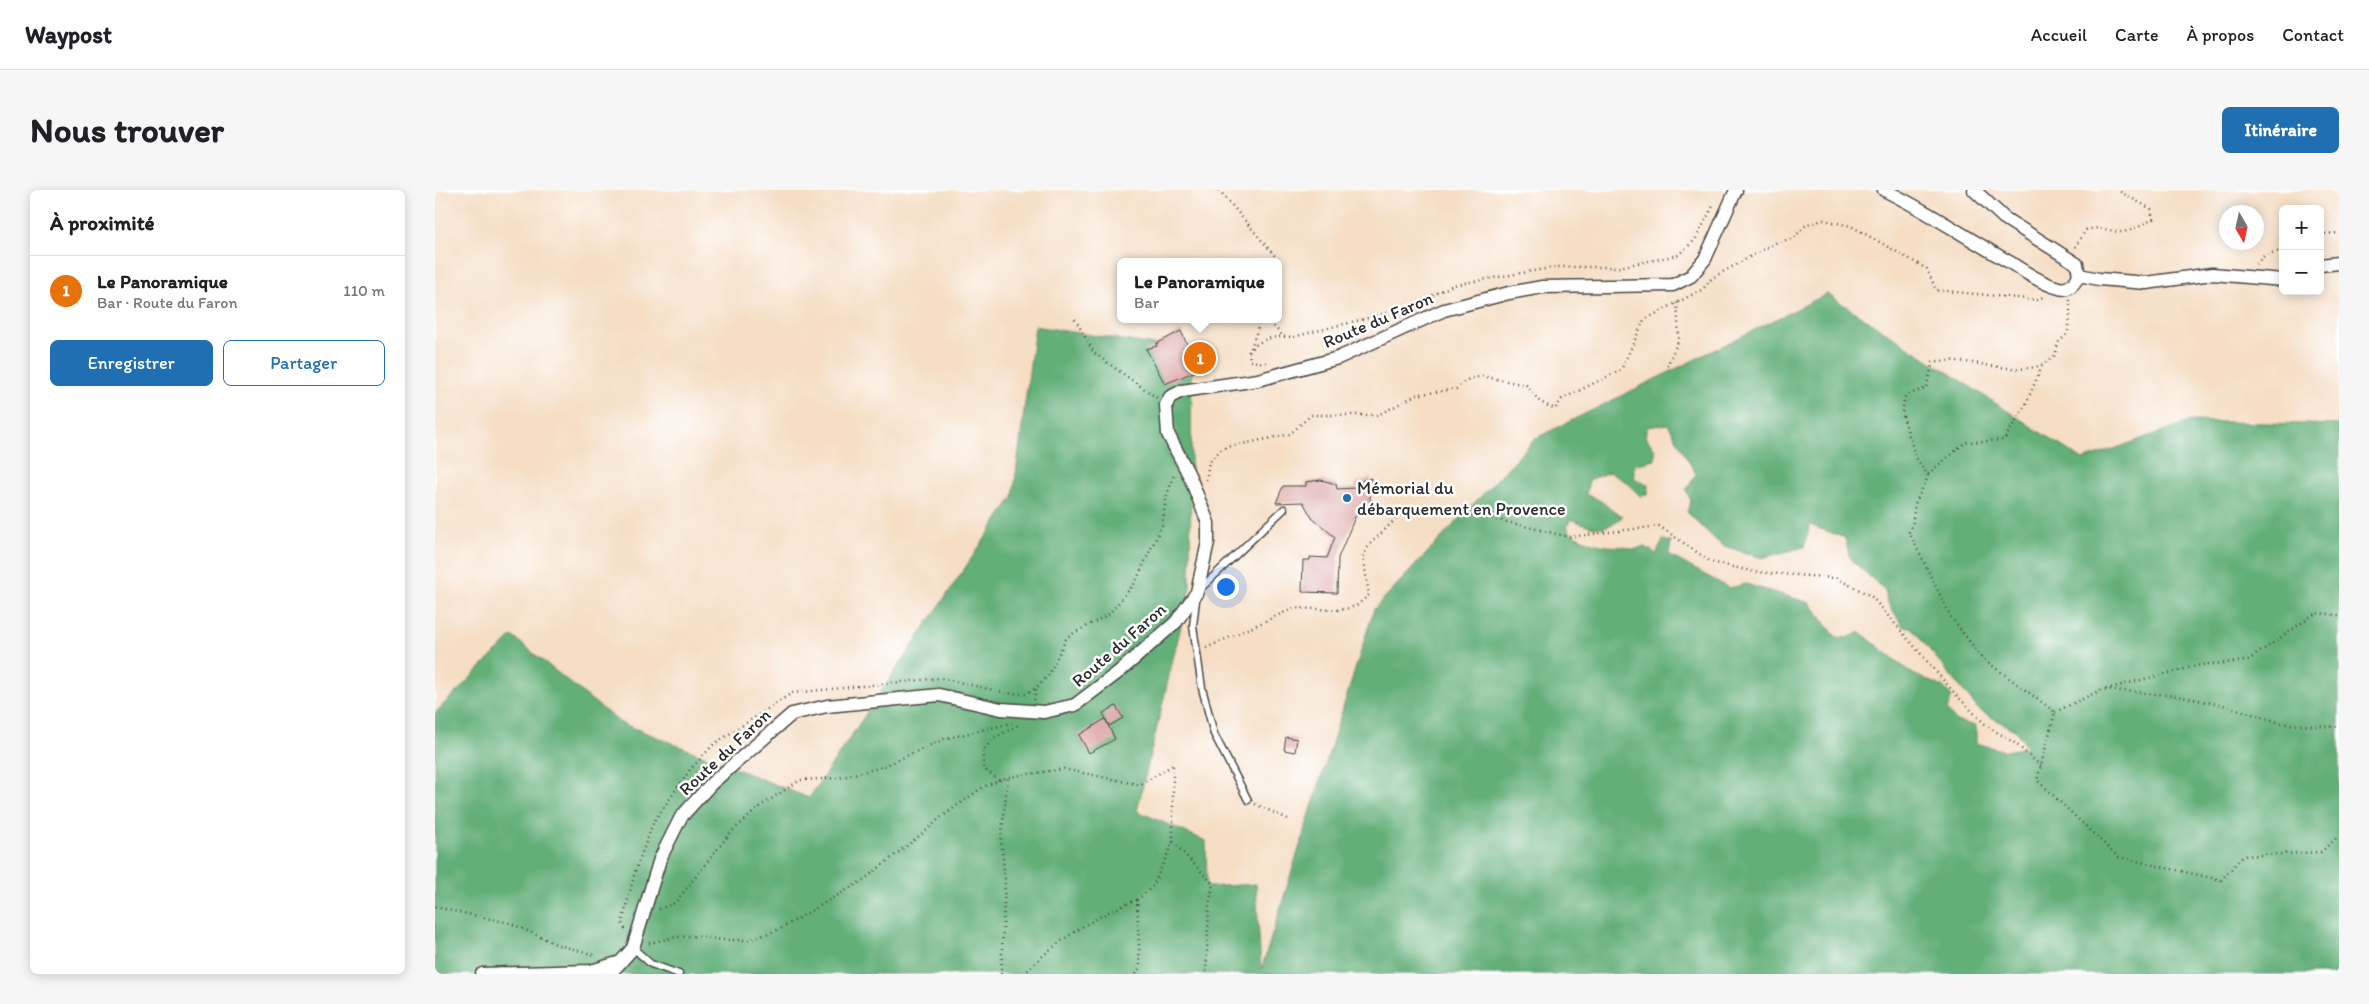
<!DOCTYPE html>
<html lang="fr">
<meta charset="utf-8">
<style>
body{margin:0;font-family:Itim,sans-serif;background:#f6f6f6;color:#202124}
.controls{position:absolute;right:15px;top:15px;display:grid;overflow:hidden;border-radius:8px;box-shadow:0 2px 12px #0003}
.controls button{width:45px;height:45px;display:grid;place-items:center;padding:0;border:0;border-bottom:1px solid #e0e0e0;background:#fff;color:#202124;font:25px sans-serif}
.compass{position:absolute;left:1784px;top:15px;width:45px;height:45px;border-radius:50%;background:#fff;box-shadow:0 2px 12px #0003;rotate:171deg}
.you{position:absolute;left:790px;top:396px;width:18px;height:18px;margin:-12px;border:4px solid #fff;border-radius:50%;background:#1a73e8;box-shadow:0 0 0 8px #1a73e833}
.badge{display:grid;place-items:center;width:32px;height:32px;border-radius:50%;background:#1f6fb2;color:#fff;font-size:16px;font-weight:700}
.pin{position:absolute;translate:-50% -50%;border:2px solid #fff;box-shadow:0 1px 5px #0006}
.popup{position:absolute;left:682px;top:68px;width:165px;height:65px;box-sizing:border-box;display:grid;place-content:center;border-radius:8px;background:#fff;filter:drop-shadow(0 1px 4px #0005);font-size:16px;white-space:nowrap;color:#757577}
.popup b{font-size:19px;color:#202124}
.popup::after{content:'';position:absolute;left:50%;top:100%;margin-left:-10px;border:10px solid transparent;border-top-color:#fff}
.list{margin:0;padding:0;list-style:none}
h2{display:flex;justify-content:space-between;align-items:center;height:65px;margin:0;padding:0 20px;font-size:21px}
h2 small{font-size:16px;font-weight:400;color:#757577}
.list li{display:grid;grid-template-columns:32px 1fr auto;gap:15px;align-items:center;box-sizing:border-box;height:70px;padding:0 20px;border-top:1px solid #e0e0e0}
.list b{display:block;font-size:19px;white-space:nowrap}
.list p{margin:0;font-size:16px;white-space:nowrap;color:#757577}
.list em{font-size:16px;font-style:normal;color:#757577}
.actions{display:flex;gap:10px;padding:15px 20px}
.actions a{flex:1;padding:11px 0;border:1px solid #1f6fb2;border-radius:8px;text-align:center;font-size:18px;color:#1f6fb2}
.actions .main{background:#1f6fb2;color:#fff}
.map{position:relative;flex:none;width:1904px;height:784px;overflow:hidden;border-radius:8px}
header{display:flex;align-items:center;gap:30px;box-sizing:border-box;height:70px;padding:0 25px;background:#fff;border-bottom:1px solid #e0e0e0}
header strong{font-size:24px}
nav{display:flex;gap:28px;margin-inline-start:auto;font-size:18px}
.intro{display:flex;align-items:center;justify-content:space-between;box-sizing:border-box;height:120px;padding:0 30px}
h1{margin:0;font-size:35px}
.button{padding:12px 22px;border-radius:8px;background:#1f6fb2;color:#fff;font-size:18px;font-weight:700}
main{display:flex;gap:30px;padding:0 30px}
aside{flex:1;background:#fff;border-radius:8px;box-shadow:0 2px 12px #0003}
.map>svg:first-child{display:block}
.forest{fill:#62af78;stroke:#466d52;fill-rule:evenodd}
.building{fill:#d79d9b}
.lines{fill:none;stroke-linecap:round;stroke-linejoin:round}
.service-casing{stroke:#494642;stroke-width:9}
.minor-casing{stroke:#494642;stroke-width:15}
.path{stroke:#494642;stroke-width:2.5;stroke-dasharray:1 4;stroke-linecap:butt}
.service{stroke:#fff;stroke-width:6}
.minor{stroke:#fff;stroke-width:12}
.poi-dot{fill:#1f6fb2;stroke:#fff;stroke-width:2}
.labels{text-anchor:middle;stroke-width:5;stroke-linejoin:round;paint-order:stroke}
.street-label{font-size:18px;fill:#2b2b2b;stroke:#fff}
.poi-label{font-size:18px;fill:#2b2b2b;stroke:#fff;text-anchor:start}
</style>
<header>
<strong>Waypost</strong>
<nav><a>Accueil</a><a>Carte</a><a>À propos</a><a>Contact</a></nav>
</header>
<div class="intro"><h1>Nous trouver</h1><a class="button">Itinéraire</a></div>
<main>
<aside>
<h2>À proximité<small></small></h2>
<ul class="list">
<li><span class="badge" style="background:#e8710a">1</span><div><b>Le Panoramique</b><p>Bar · Route du Faron</p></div><em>110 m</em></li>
</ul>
<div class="actions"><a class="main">Enregistrer</a><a>Partager</a></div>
</aside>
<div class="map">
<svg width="1904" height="784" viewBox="0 0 1904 784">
<rect width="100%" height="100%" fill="#fff"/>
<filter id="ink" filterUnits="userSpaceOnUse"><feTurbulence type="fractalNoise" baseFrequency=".02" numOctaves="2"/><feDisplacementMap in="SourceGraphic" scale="10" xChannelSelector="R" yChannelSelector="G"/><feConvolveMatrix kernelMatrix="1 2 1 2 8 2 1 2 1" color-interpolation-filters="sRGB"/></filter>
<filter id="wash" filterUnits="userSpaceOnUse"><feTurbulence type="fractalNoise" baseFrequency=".0096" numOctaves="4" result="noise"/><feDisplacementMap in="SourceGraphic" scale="20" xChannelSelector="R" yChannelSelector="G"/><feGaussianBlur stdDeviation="1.12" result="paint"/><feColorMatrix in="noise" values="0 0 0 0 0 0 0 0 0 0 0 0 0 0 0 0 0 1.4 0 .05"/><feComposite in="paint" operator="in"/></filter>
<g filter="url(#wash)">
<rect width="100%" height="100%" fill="#f5dec4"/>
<path class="forest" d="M1392,104L1648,270L1756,231L1904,235V784H0V523L77,446L184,532L374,608L578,307L600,136L757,161L755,398L702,621L771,651L772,697L821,694L826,780L939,419L1101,248ZM1233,234L1261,284L1251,300L1256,311L1252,322L1286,355L1327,368L1369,357L1375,335L1410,348L1415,369L1450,400L1452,411L1468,437H1476L1544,520L1581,541L1592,557L1570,561L1541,553V536L1521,531L1512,520L1517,506L1508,497L1478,484L1425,442L1413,448L1401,447L1375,413L1311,394L1294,398L1234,365L1236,352L1228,350L1221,364L1209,356L1199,360C1187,355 1182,357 1171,356C1159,354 1146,349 1136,343L1132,336L1136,329C1158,338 1170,343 1188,326C1172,319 1169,309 1151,305L1154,290L1174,282L1193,293L1205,306L1213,305V295L1199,288V275L1220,270V260L1210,246L1212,237Z"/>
<g id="blocks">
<path class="building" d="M746,141L754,159L772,158L778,174L730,194L711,159L722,156L721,154Z
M936,288L935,311L930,319L920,327L903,368L902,403L867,402L868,370H875V367L892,368L900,347L877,328L868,312L841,313L848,296H871V292L886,290L901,294L902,299L920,298L921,293Z
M681,516L688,528L674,536L668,523Z
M670,529L680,549L654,563L644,545Z
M851,547L862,549L860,562L849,560Z"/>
</g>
</g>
<g filter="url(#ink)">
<use href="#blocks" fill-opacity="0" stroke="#494642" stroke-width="1"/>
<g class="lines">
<g class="service-casing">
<path id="service" d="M813,610L779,544L767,498L758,436L762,402L849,319
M198,758L216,774L244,784"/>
</g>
<g class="minor-casing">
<path id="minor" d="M1449,0C1493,21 1533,49 1576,73C1588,81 1610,95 1624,98C1634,101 1640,93 1644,85L1642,74L1569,28L1539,0
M1885,75L1904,73
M1644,85L1664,89L1711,93L1777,84L1848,90
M47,784L156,781L186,772
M175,784L198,758L225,669L246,627L277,593L357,524L392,516L504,505L566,519L609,522L640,515L685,481L741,432L762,402L773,352V333L755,287L733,244L731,215L735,207L747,201L823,190L903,168L1009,120L1074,103L1107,97L1238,95L1256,86L1270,69L1301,0"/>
</g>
<path class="path" d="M784,0L845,72L844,75
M1885,44L1904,43
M1848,47H1844L1848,51
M1640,57L1651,40C1667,36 1670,40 1684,42C1696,42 1708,35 1718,29L1716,19L1682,0
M1821,74L1830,65L1848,60
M1635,110C1635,120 1636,136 1631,145C1629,148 1625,150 1623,153C1621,158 1622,164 1618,167C1591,194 1534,164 1498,172L1491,198L1470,206L1467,223L1481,268L1493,285C1490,297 1481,307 1479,319C1478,328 1479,333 1474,342L1516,427L1547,468L1620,522L1602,590L1683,667L1786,690L1808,666L1886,662L1904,646
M640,129L659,163L722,208
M832,129L848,146
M816,158L826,129
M831,173L815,171L814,162C825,147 841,146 858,147L972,118L1018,95L1121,77H1184L1243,65L1260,50L1279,14
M1232,176L1244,149L1242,112
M1493,284L1531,252L1569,250L1591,214L1607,176
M771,290L774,272L788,258L855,244L876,225H943L981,205L1021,199L1031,190L1047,186L1091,195L1105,212L1120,219L1127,209L1186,180L1209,130L1268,99L1277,88L1340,53L1359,48L1372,34L1389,30L1416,36L1492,79L1501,100L1602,110L1608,107
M771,458L859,418L906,420L921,416L934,405L928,366L935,354L967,323L992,318L1056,328L1134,347L1224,336L1276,372L1320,382L1401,388L1436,406L1522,506L1552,536L1581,554L1606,576
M1671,499L1765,475L1812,471L1881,423L1904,425
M599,510L601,498
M1620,522L1668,499L1742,506L1788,515L1850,534L1904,537
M564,590L549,579L547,561L558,549L585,534
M820,614L855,630
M738,652L778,694L774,716L771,784
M0,717L75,733L123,755L160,765
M224,719L240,713L296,642L327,615L365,590L404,588L447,577L509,549L577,533
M190,739L187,733L200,682L218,633L254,581L279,554L357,503L506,488L571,503L591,504L601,498L613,486L632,447L674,424L700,393L727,335L731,308L739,285
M214,753L241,747L262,746L288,750H314L345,739L427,691L492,640L505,628L548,597L573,587L629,579L705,595L738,575
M566,784L570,690L566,650L573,588
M589,784C619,752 661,725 702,710
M701,784L705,777L702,710L718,696L738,652V575"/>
<use href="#service" class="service"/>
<use href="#minor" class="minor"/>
</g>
</g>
<circle class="poi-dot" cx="912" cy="308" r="5"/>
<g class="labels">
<g class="street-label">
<text transform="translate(943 130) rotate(-23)" y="6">Route du Faron</text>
<text transform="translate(684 455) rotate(-41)" y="6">Route du Faron</text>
<text transform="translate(290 562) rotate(-43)" y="6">Route du Faron</text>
</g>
<g class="poi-label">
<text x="922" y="304">Mémorial du<tspan x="922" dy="21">débarquement en Provence</tspan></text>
</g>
</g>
</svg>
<div class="controls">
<button>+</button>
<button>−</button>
</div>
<svg class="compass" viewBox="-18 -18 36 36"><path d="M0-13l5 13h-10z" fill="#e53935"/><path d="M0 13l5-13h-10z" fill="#757577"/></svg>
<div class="you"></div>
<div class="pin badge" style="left:765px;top:168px;background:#e8710a">1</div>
<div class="popup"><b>Le Panoramique</b>Bar</div>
</div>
</main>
